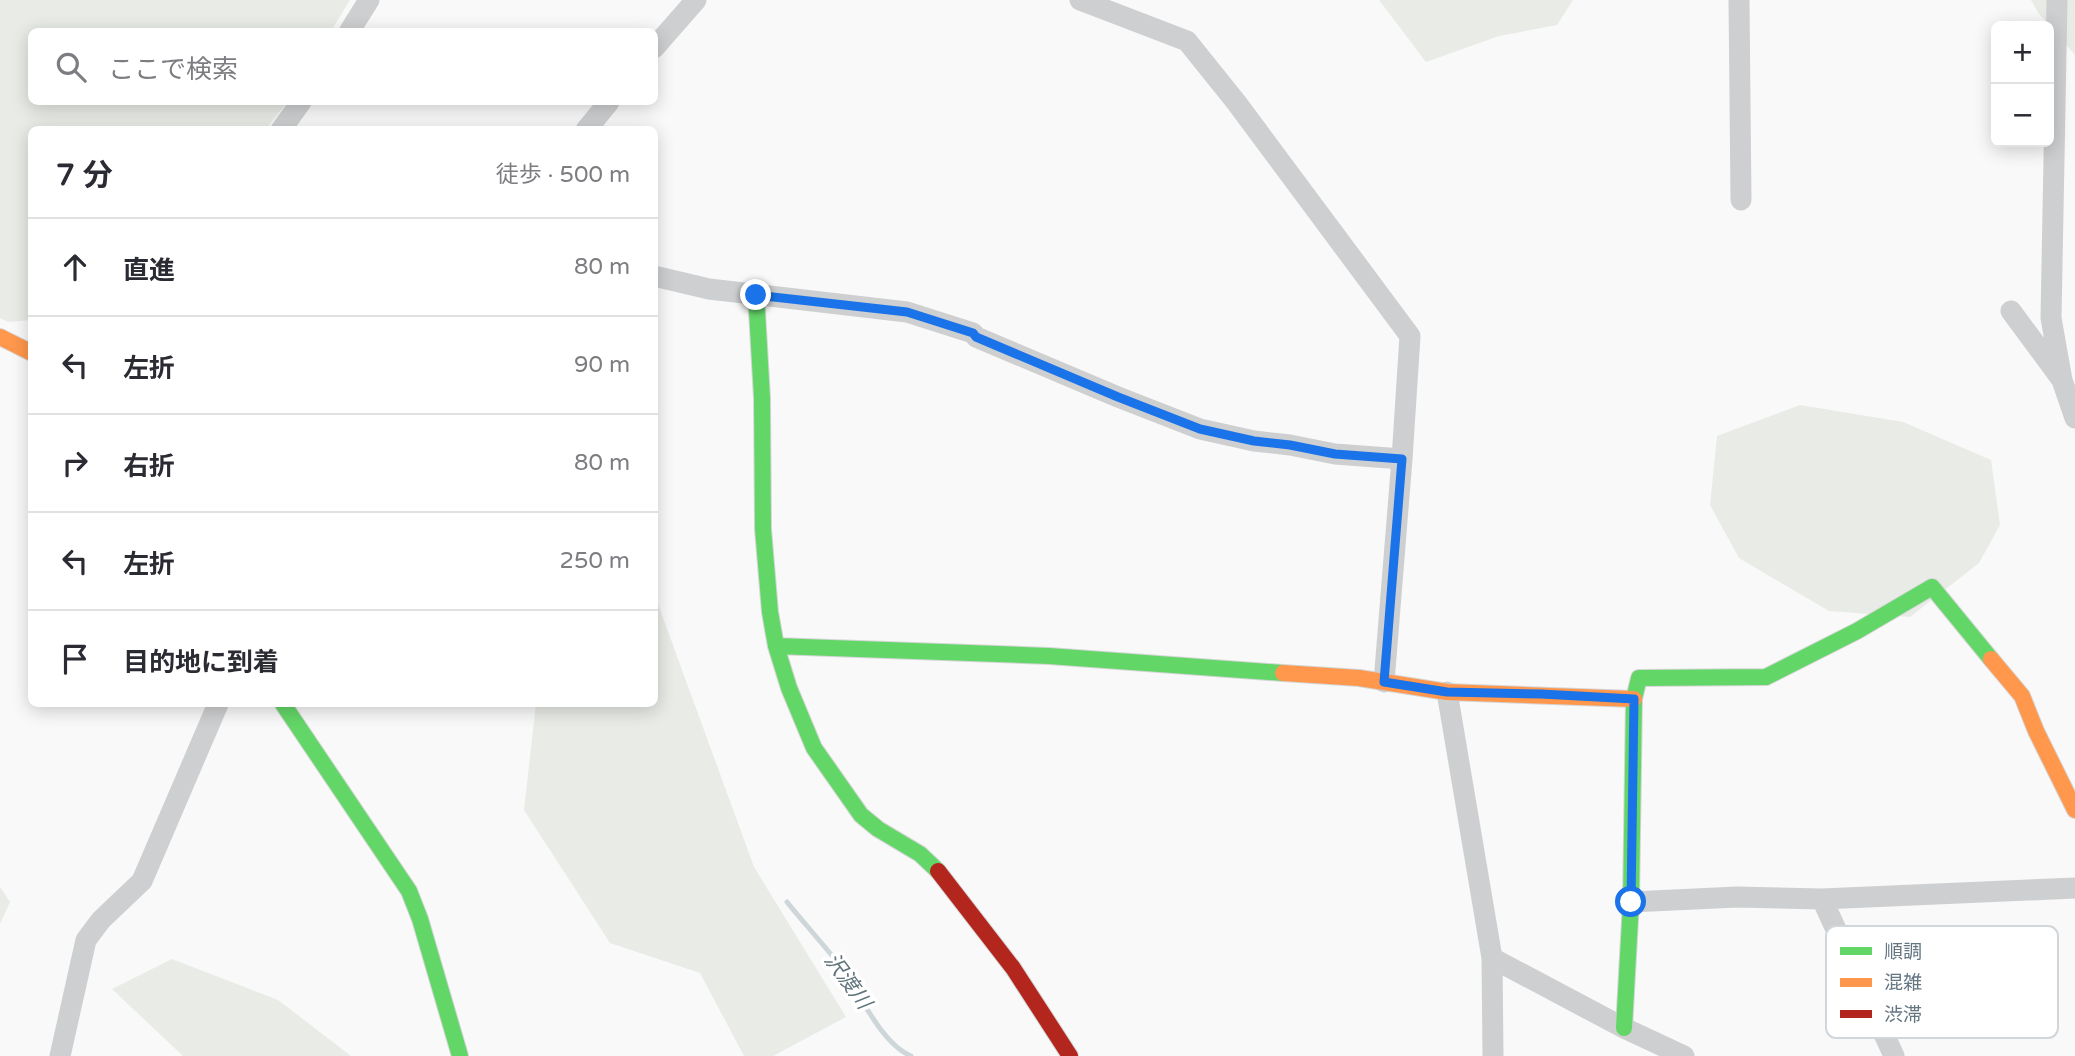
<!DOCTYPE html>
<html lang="ja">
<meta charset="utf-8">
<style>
body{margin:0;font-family:"Varela Round","Noto Sans JP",sans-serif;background:#f7f7f7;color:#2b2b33}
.controls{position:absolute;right:21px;top:21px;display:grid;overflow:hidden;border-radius:10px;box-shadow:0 4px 18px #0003}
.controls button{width:63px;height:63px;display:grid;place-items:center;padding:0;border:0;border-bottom:2px solid #e1e1e2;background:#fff;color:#2b2b33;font:35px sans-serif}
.stop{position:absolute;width:21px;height:21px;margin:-16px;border:5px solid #1a73e8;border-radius:50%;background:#fff}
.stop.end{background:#1a73e8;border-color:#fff;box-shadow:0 2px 7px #0008}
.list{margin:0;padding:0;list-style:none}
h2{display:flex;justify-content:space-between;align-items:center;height:91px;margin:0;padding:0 28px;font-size:30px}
h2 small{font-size:23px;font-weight:400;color:#7c7c81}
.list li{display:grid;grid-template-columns:46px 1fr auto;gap:21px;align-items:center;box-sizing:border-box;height:98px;padding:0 28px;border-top:2px solid #e1e1e2}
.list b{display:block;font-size:26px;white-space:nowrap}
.list em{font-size:23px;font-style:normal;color:#7c7c81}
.icon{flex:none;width:38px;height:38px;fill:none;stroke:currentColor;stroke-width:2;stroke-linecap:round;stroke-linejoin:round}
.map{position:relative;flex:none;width:2075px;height:1056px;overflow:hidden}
.search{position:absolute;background:#fff;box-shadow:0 4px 18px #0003;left:28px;top:28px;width:630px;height:77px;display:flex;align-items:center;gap:18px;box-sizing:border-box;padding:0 24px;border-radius:10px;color:#7c7c81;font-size:26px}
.panel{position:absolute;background:#fff;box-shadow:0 4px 18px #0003;left:28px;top:126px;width:630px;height:581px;border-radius:10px}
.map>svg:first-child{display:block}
.green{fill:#e8ebe6}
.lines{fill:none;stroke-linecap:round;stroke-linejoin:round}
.stream{stroke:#ced6d9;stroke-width:5}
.fast-casing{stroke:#d5d6d7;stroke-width:18}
.slow-casing{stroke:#d5d6d7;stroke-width:18}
.jam-casing{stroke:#d5d6d7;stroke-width:18}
.street{stroke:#cecfd0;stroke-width:21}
.fast{stroke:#63d668;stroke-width:16}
.slow{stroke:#ff974d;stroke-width:16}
.jam{stroke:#b3261e;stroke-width:16}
.route{stroke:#1a73e8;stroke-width:9}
.labels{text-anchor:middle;stroke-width:7;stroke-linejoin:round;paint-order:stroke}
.water-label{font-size:21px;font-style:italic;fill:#60757c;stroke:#fff}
.key{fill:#fff;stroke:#d1d6da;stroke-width:2}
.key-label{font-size:19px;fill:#657683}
</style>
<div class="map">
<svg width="2075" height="1056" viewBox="0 0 2075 1056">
<rect width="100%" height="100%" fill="#f9f9f9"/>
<path class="green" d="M0,0H350L331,31L32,32V102H287L266,129L32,130L31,320L8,322L0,318Z
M1379,0H1573L1557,25L1499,36L1426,62Z
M2031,0H2075V55L2039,14Z
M1800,405L1903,422L1991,460L2000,525L1979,563L1910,617L1829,611L1739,558L1710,505L1717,436Z
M655,596L754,867L846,1017L773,1056H744L700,973L610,943L524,810L536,704H654Z
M0,887L10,902L0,924Z
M172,959L278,1000L351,1056H183L112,989Z"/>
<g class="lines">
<path class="stream" d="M787,902C804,923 822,943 839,964C859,991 880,1043 911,1056"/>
<g class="fast-casing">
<path id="fast" d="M756,294L762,398L763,529L770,612L776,646L789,688L814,748L861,815L878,829L920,854L938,871
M776,646L1049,656L1283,673
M283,704L409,891L420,919L460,1056
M1624,1028L1631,902L1634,699L1639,678L1766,677L1857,631L1932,587L1991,659"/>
</g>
<g class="slow-casing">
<path id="slow" d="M0,337L32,353
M1991,659L2022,696L2036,731L2075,810
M1283,673L1359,678L1447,692L1634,699"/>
</g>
<g class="jam-casing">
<path id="jam" d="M938,871L1013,968L1070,1056"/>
</g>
<path class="street" d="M1080,0L1187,41L1236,102L1410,336L1402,459L1384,682
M1739,0L1741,200
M2057,0L2051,318L2062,380
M349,32L369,0
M654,48L696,0
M281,130L301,102
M586,130L609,102
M654,276L709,289L907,312L973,333L976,337L1118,397L1200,429L1254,441L1290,445L1335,454L1402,459
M2011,311L2062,380L2075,418
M1447,692L1492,958L1493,1056
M1822,899L1894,1056
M1631,902L1737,897L1822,899L2075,888
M1492,958L1624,1028L1684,1056
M60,1056L86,940L101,920L142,881L218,704"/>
<use href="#fast" class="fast"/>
<use href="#slow" class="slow"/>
<use href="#jam" class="jam"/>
</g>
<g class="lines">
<path class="route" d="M756,295L907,312L973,333L976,337L1118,397L1200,429L1254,441L1290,445L1335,454L1402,459L1384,682L1447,692L1541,694L1634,699L1631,902"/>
</g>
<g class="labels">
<g class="water-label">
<text transform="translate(848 981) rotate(54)" y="7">沢渡川</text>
</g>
</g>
<rect x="1826" y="926" width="232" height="112" rx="10" class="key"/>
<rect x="1840" y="947" width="32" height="8" fill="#63d668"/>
<rect x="1840" y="978" width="32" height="9" fill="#ff974d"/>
<rect x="1840" y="1010" width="32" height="8" fill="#b3261e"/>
<g class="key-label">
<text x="1884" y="958">順調</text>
<text x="1884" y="989">混雑</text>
<text x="1884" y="1021">渋滞</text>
</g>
</svg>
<div class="controls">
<button>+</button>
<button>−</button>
</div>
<div class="stop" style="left:1631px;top:902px"></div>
<div class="stop end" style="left:756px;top:295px"></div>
<div class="search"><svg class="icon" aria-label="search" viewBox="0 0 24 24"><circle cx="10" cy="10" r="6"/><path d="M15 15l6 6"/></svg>ここで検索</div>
<section class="panel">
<h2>7 分<small>徒歩 · 500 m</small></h2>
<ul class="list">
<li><svg class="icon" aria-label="ahead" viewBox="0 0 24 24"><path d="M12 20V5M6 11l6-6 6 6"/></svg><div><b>直進</b></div><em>80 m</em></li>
<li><svg class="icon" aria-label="left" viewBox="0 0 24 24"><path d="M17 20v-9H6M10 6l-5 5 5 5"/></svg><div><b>左折</b></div><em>90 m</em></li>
<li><svg class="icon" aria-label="right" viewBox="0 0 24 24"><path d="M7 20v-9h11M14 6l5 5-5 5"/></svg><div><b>右折</b></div><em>80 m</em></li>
<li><svg class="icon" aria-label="left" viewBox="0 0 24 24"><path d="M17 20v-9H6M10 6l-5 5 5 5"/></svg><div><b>左折</b></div><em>250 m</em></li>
<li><svg class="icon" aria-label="arrive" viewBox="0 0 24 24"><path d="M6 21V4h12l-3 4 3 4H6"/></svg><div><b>目的地に到着</b></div></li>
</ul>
</section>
</div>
